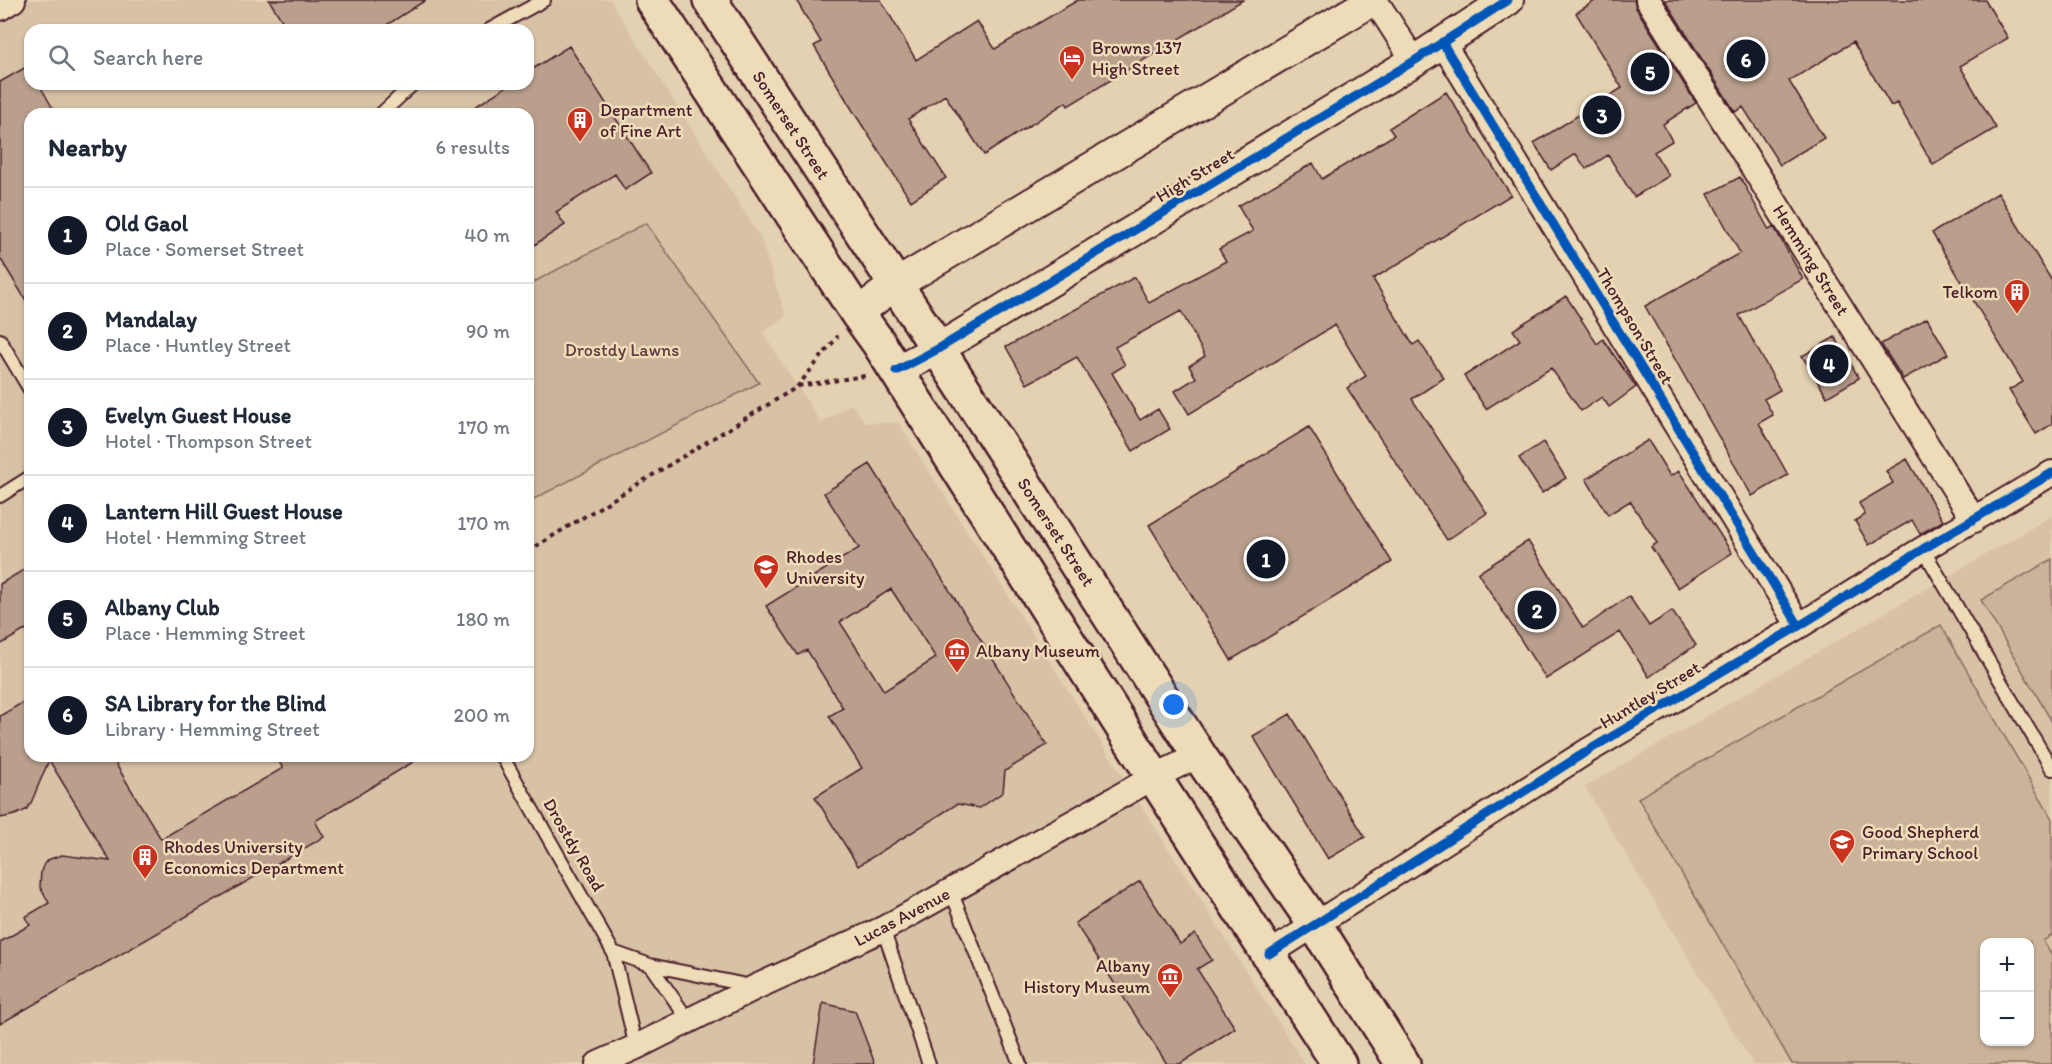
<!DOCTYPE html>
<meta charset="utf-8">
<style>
body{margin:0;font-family:Itim,sans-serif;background:#f2f2f3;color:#1f2937}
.controls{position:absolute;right:18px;bottom:18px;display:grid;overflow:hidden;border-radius:12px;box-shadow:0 2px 4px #0004}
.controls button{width:54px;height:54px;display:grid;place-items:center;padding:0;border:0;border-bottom:2px solid #e0e1e3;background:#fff;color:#1f2937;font:30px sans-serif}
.you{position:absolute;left:1174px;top:705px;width:21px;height:21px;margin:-15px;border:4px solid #fff;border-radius:50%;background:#1a73e8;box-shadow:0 0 0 9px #1a73e833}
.badge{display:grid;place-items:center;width:39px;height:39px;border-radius:50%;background:#111827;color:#fff;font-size:20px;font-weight:700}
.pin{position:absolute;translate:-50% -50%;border:3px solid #fff;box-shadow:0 2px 6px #0006}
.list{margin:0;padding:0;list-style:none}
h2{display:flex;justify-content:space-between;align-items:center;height:78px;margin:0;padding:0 24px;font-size:26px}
h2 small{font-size:20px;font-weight:400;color:#747a83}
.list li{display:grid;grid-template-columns:39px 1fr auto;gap:18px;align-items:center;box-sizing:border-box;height:96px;padding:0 24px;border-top:2px solid #e0e1e3}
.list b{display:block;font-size:22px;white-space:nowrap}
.list p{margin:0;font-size:20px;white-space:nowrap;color:#747a83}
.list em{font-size:20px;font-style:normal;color:#747a83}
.icon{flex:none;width:33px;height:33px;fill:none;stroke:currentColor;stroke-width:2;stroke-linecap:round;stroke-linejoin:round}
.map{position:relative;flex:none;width:2052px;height:1064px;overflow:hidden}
.search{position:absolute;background:#fff;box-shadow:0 2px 4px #0004;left:24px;top:24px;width:510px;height:66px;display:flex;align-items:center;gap:15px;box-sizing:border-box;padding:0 21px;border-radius:18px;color:#747a83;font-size:22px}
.panel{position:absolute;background:#fff;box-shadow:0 2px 4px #0004;left:24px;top:108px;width:510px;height:654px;border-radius:18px}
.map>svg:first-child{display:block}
.built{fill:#d7c2a6;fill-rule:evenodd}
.green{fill:#cab39a;stroke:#8a6962;stroke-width:1.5;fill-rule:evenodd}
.building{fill:#b99f8c;stroke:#4a1f2b;stroke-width:1.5;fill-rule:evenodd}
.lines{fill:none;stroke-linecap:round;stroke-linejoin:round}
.service-casing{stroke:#4a1f2b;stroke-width:16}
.minor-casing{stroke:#4a1f2b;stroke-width:28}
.tertiary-casing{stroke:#4a1f2b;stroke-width:34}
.secondary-casing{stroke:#4a1f2b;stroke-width:38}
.path{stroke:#4a1f2b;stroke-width:4;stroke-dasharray:4.5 4.5;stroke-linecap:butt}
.service{stroke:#eedcb9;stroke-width:12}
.minor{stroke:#eedcb9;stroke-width:24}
.tertiary{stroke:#eedcb9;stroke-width:30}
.secondary{stroke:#eedcb9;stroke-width:33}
.cycleway-casing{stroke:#eedcb9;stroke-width:13}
.cycleway{stroke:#0057b8;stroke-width:9}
.labels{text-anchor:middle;stroke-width:5;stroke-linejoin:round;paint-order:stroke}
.poi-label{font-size:18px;fill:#4a1f2b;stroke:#eedcb9;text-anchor:start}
.street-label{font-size:18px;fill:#4a1f2b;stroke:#eedcb9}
.park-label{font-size:18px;fill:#643d41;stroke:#eedcb9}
</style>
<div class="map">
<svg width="2052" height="1064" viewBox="0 0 2052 1064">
<rect width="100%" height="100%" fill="#e4d1b1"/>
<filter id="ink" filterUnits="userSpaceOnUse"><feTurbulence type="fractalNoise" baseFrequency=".0167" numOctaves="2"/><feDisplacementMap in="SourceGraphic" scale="12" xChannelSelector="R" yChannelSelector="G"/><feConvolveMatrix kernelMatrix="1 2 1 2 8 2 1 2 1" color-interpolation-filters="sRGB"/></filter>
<g filter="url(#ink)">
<path class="built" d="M0,0H610L760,237L786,316L763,333L821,423L851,404L866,423L898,422L1305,1064H0ZM30,30H528V84H30ZM30,114H528V756H30Z
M2052,516V1064H1753L1585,787ZM1984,942H2030V1042H1984Z"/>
<path class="green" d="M646,223L759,383L528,502V285Z
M2052,559V722L1981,600Z
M1941,625L2052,819V935L2043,941L2052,956V1064H1792L1638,798ZM1984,942H2030V1042H1984Z"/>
<path class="building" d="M269,0H426L379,30H288Z
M796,0H881L916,60L977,21L995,49L1078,0H1243L1068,106L1066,102L984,155L945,95L908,119L946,178L911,201L853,111L814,46L821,42Z
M1596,0H1634L1636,8L1696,103L1663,124L1672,141L1654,152L1669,176L1634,197L1608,155L1586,169L1576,154L1551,170L1534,143L1622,88L1576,13Z
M1665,0H1985L2008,38L1960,66L1996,128L1933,165L1897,103L1891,106L1853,42L1789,81L1824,138L1780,165L1743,107L1735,112Z
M569,46L651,173L625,190L615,174L556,212L565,225L528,249V114H464L510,84H528V72Z
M28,66L30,84H39L56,114H30V307L0,258V82Z
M1446,92L1511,195L1373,279L1413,345L1419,341L1444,378L1412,399L1487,513L1447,540L1347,388L1366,376L1335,325L1189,414L1175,391L1196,378L1189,366L1205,356L1181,311L1115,347L1125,365L1112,373L1140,420L1158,409L1170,429L1133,451L1077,357L1027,384L1006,347L1135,277L1149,303L1226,261L1219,249L1253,231L1238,206L1313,163L1322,179L1394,135L1389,128Z
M1740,177L1769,230L1774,227L1803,279L1739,315L1780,390L1764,399L1773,415L1759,423L1788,475L1752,496L1645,306L1740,253L1708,194Z
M1998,193L2052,281V424L2036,434L2009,390L2023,382L1932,233Z
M1566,296L1597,344L1603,339L1636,387L1609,407L1602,397L1581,411L1551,368L1486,409L1464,376L1520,340L1513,330Z
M1927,318L1948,354L1903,379L1881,344Z
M1835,337L1859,378L1827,397L1802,356Z
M1309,427L1392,562L1231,660L1149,525Z
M1648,440L1670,476L1679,471L1732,553L1678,588L1651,547L1657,543L1630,501L1608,515L1586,479Z
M1543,442L1566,478L1542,493L1519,458Z
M1907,459L1943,521L1920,534L1912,520L1869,545L1855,521L1865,515L1859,503L1893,483L1886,471Z
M870,464L1047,745L1005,771L1003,792L980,808L957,804L858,866L815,797L862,768L829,716L843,708L807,650L798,655L766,606L859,548L824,493ZM891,589L936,658L884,691L840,622Z
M1528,541L1583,628L1629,596L1649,626L1672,611L1696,645L1649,677L1620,632L1546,679L1478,573Z
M30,566V627L0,645V584Z
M30,698V756H111L161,839L283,768L275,756H423L315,821L324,837L0,1024V942L30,925L25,917L49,903L40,887L41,871L44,864L50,859L62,855L110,861L49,760L31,803L26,810L15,815L0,818V716Z
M1290,714L1365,837L1328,859L1253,736Z
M1140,881L1180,944L1195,934L1212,960L1197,969L1235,1028L1180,1064H1167L1075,923Z
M823,1003L855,1011L875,1064H813Z"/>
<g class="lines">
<g class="service-casing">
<path id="service" d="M489,30L544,0
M381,114L413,84
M0,340L30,390
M0,496L30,477
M1923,549L2052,769
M502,756L613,952L636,1047
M951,891L1020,1064
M883,929L929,1064
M613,952L650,965L689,1021
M650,965L751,986"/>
</g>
<g class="minor-casing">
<path id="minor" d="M1375,0L1414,61
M1648,0L1974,520
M0,8L13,0
M1442,42L1799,626
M1269,954L1589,750L1799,626L1923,549L2052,473
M598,1064L636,1047L756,987L883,929L1154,777L1199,755"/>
</g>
<g class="tertiary-casing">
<path id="tertiary" d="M857,313L895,285L1373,0
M896,371L938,349L1414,61L1508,0"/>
</g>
<g class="secondary-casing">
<path id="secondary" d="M652,0L857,313L878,342L1154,777L1339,1064
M710,0L938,349L1199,755L1314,923L1403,1064"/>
</g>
<path class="path" d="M798,386L865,376
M528,551L797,387L838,336"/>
<use href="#service" class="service"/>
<use href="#minor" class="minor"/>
<use href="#tertiary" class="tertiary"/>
<use href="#secondary" class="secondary"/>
<g class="cycleway-casing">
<path id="cycleway" d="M1442,42L1799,626
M896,371L938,349L1414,61L1508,0
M1269,954L1589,750L1799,626L1923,549L2052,473"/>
</g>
<use href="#cycleway" class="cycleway"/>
</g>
</g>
<defs>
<g id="hotel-pin" transform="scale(1.35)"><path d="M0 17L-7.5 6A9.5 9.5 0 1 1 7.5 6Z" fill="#c8321e" stroke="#eedcb9"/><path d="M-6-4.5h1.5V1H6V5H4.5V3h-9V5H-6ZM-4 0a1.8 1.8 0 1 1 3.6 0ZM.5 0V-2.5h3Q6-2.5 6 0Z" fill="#fff"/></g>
<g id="building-pin" transform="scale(1.35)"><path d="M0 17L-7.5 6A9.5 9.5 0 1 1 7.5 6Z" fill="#c8321e" stroke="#eedcb9"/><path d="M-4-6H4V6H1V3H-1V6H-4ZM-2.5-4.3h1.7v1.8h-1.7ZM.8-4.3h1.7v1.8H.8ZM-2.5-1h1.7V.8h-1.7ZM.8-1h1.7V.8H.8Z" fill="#fff"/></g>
<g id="university-pin" transform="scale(1.35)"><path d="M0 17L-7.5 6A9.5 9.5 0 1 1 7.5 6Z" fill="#c8321e" stroke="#eedcb9"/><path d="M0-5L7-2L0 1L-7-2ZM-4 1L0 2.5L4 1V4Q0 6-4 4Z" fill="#fff"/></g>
<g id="museum-pin" transform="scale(1.35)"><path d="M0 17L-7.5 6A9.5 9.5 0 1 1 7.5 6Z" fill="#c8321e" stroke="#eedcb9"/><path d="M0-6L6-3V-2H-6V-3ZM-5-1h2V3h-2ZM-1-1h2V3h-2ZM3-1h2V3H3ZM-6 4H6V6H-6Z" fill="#fff"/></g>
<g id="school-pin" transform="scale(1.35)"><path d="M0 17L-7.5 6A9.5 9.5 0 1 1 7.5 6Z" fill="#c8321e" stroke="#eedcb9"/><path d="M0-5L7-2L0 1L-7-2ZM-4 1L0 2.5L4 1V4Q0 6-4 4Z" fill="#fff"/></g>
</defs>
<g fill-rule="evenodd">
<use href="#hotel-pin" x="1072" y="58"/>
<use href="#building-pin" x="580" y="120"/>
<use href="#building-pin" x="2017" y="292"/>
<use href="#university-pin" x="766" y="567"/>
<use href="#museum-pin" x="957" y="651"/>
<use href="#school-pin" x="1842" y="842"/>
<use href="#building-pin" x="145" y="857"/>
<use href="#museum-pin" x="1170" y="976"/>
</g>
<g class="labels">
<g class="poi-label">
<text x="1092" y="54">Browns 137<tspan x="1092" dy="21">High Street</tspan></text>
<text x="600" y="116">Department<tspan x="600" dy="21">of Fine Art</tspan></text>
<text x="1998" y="298" text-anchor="end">Telkom</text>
<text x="786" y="563">Rhodes<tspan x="786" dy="21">University</tspan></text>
<text x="976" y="657">Albany Museum</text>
<text x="1862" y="838">Good Shepherd<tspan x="1862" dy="21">Primary School</tspan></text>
<text x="164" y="853">Rhodes University<tspan x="164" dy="21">Economics Department</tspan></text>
<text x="1150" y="972" text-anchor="end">Albany<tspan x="1150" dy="21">History Museum</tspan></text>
</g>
<g class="street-label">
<text transform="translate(791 125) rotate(57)" y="6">Somerset Street</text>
<text transform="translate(1195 175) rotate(-31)" y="6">High Street</text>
<text transform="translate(1811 260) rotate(58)" y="6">Hemming Street</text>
<text transform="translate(1635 326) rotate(59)" y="6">Thompson Street</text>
<text transform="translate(1056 532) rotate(57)" y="6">Somerset Street</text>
<text transform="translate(1650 695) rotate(-31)" y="6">Huntley Street</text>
<text transform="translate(574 845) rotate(60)" y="6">Drostdy Road</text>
<text transform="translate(902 917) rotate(-28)" y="6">Lucas Avenue</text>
</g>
<g class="park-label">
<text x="622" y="356">Drostdy Lawns</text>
</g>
</g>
</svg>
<div class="controls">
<button>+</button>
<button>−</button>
</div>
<div class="you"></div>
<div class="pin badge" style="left:1266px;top:559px">1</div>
<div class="pin badge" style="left:1537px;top:610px">2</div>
<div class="pin badge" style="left:1602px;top:115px">3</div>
<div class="pin badge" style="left:1829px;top:364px">4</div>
<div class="pin badge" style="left:1650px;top:72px">5</div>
<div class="pin badge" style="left:1746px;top:59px">6</div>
<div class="search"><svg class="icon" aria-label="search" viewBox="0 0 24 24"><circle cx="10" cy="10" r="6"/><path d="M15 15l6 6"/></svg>Search here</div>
<section class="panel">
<h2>Nearby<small>6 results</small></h2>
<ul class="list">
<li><span class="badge">1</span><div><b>Old Gaol</b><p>Place · Somerset Street</p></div><em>40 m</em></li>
<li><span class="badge">2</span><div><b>Mandalay</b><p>Place · Huntley Street</p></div><em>90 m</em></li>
<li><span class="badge">3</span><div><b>Evelyn Guest House</b><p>Hotel · Thompson Street</p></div><em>170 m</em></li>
<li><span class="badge">4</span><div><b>Lantern Hill Guest House</b><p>Hotel · Hemming Street</p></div><em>170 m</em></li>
<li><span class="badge">5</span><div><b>Albany Club</b><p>Place · Hemming Street</p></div><em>180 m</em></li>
<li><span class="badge">6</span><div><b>SA Library for the Blind</b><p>Library · Hemming Street</p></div><em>200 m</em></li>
</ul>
</section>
</div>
